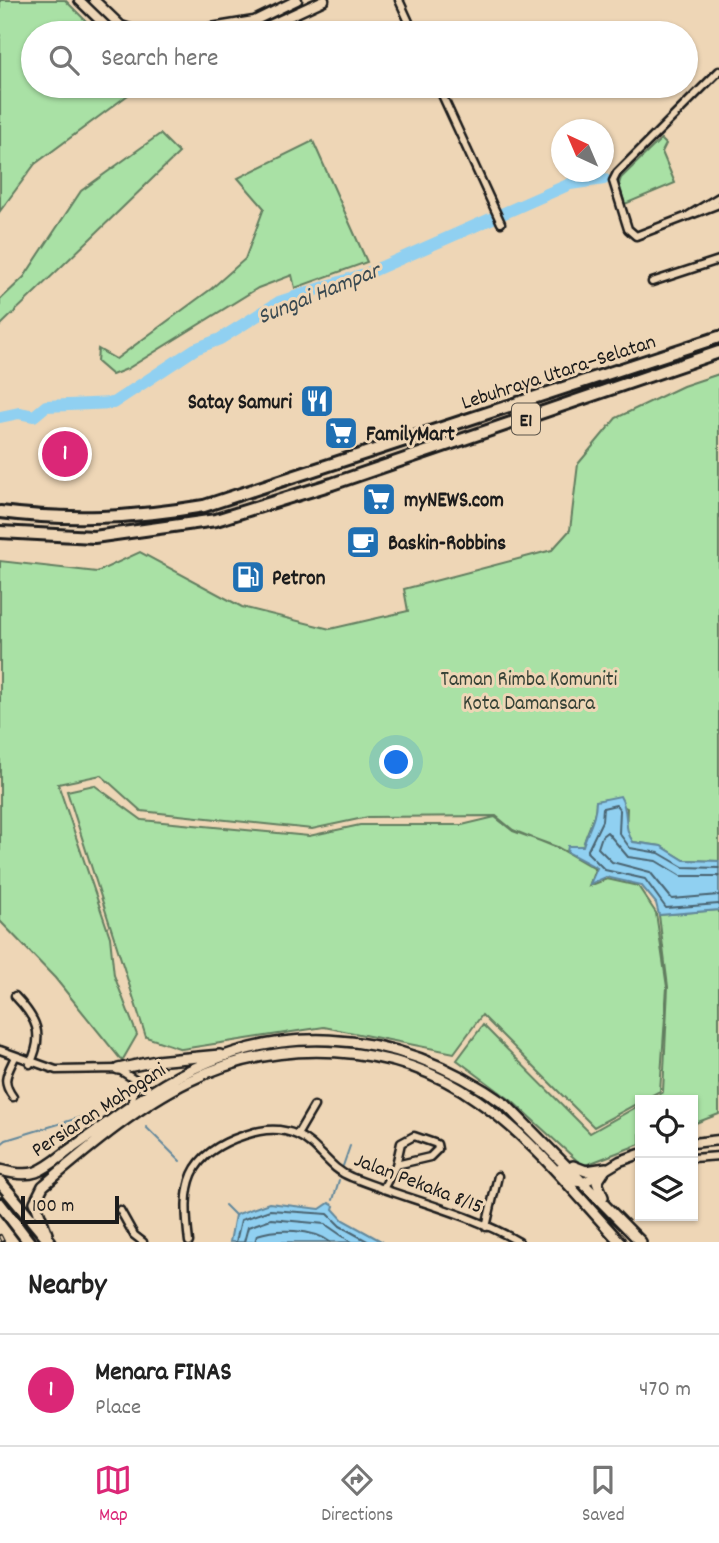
<!DOCTYPE html>
<meta charset="utf-8">
<style>
body{margin:0;font-family:Dekko,sans-serif;background:#f2f2f2;color:#222}
.controls{position:absolute;right:21px;bottom:21px;display:grid;overflow:hidden;border-radius:0px;box-shadow:0 2px 5px #0004}
.controls button{width:63px;height:63px;display:grid;place-items:center;padding:0;border:0;border-bottom:2px solid #e0e0e0;background:#fff;color:#222;font:35px sans-serif}
.compass{position:absolute;left:551px;top:119px;width:63px;height:63px;border-radius:50%;background:#fff;box-shadow:0 2px 5px #0004;rotate:316deg}
.scale{position:absolute;left:21px;bottom:18px;width:98px;box-sizing:border-box;padding-left:7px;border:4px solid #1c1c1c;border-top:0;font-size:19px;line-height:24px;white-space:nowrap;color:#1c1c1c;-webkit-text-stroke:5px #eed6b6;paint-order:stroke}
.you{position:absolute;left:397px;top:763px;width:24px;height:24px;margin:-18px;border:5px solid #fff;border-radius:50%;background:#1a73e8;box-shadow:0 0 0 10px #1a73e833}
.badge{display:grid;place-items:center;width:46px;height:46px;border-radius:50%;background:#db2777;color:#fff;font-size:23px;font-weight:700}
.pin{position:absolute;translate:-50% -50%;border:4px solid #fff;box-shadow:0 2px 7px #0006}
.list{margin:0;padding:0;list-style:none}
h2{display:flex;justify-content:space-between;align-items:center;height:91px;margin:0;padding:0 28px;font-size:30px}
h2 small{font-size:23px;font-weight:400;color:#767676}
.list li{display:grid;grid-template-columns:46px 1fr auto;gap:21px;align-items:center;box-sizing:border-box;height:112px;padding:0 28px;border-top:2px solid #e0e0e0}
.list b{display:block;font-size:26px;white-space:nowrap}
.list p{margin:0;font-size:23px;white-space:nowrap;color:#767676}
.list em{font-size:23px;font-style:normal;color:#767676}
.icon{flex:none;width:38px;height:38px;fill:none;stroke:currentColor;stroke-width:2;stroke-linecap:round;stroke-linejoin:round}
.map{position:relative;flex:none;width:719px;height:1242px;overflow:hidden}
.search{position:absolute;background:#fff;box-shadow:0 2px 5px #0004;left:21px;right:21px;top:21px;height:77px;display:flex;align-items:center;gap:18px;box-sizing:border-box;padding:0 24px;border-radius:38px;color:#767676;font-size:26px}
.sheet{height:203px;background:#fff}
nav{display:flex;justify-content:space-around;align-items:center;box-sizing:border-box;height:98px;border-top:2px solid #e0e0e0;background:#fff;font-size:19px;color:#767676}
nav a{display:grid;justify-items:center;gap:4px}
nav .on{color:#db2777}
.map>svg:first-child{display:block}
.green{fill:#a9e1a5;stroke:#627e60;stroke-width:2}
.water{fill:#90d0f1;stroke:#62889c;stroke-width:2}
.lines{fill:none;stroke-linecap:round;stroke-linejoin:round}
.shore{stroke:#4a6471;stroke-width:2}
.stream{stroke:#62889c;stroke-width:2}
.river{stroke:#90d0f1;stroke-width:12}
.minor-casing{stroke:#1c1c1c;stroke-width:11}
.tertiary-casing{stroke:#1c1c1c;stroke-width:13}
.secondary-casing{stroke:#1c1c1c;stroke-width:14}
.trunk-casing{stroke:#1c1c1c;stroke-width:16}
.motorway-casing{stroke:#1c1c1c;stroke-width:16}
.minor{stroke:#eed6b6;stroke-width:6}
.tertiary{stroke:#eed6b6;stroke-width:8}
.secondary{stroke:#eed6b6;stroke-width:9}
.trunk{stroke:#eed6b6;stroke-width:10}
.motorway{stroke:#eed6b6;stroke-width:10}
.rail-casing{stroke:#1c1c1c;stroke-width:4.5}
.rail{stroke:#eed6b6;stroke-width:2;stroke-dasharray:5;stroke-linecap:butt}
.labels{text-anchor:middle;stroke-width:6;stroke-linejoin:round;paint-order:stroke}
.shield{fill:#eed6b6;stroke:#5b544a;stroke-width:2}
.shield-label{font-size:19px;font-weight:bold;fill:#1c1c1c}
.street-label{font-size:21px;fill:#1c1c1c;stroke:#eed6b6}
.poi-label{font-size:21px;font-weight:bold;fill:#1c1c1c;stroke:#eed6b6;text-anchor:start}
.park-label{font-size:21px;fill:#384337;stroke:#eed6b6}
.water-label{font-size:23px;font-style:italic;fill:#394951;stroke:#eed6b6}
</style>
<div class="map">
<svg width="719" height="1242" viewBox="0 0 719 1242">
<rect width="100%" height="100%" fill="#eed6b6"/>
<filter id="ink" filterUnits="userSpaceOnUse"><feTurbulence type="fractalNoise" baseFrequency=".0143" numOctaves="2"/><feDisplacementMap in="SourceGraphic" scale="14" xChannelSelector="R" yChannelSelector="G"/><feConvolveMatrix kernelMatrix="1 2 1 2 8 2 1 2 1" color-interpolation-filters="sRGB"/></filter>
<g filter="url(#ink)">
<path class="green" d="M0,0H65L98,33H33V86H132V92L35,164L0,211Z
M160,134L179,153L0,326V300L24,277L81,191Z
M661,139L666,144L662,152L675,183L625,204L619,184L621,178Z
M313,141L367,262L295,288L292,275L258,288L127,369L112,375L97,362L98,349L116,359L211,289L245,259L264,208L238,178Z
M719,374V861L684,860L661,846L633,842L626,831L627,808L608,799L596,801C596,819 587,829 583,846H569L567,852L513,830L496,816L368,817L312,829L141,811L101,775L58,784L110,937L114,975L137,1035L122,1061L55,978L0,921V561L97,572L140,552L242,607L330,629L408,611L404,589L552,550L570,530L578,464L616,418L683,386Z
M94,785L142,820L309,836L360,825H462L495,817L513,831L557,847L595,869L589,886L607,879L638,886L656,913L667,987L660,1091L594,1127L482,1015L454,1053L324,1027L182,1049L146,1037L67,791Z
M719,910V1114L693,1124V1100H649L663,1092L668,987L659,915Z
M483,1025L590,1133L640,1105V1144L583,1166L512,1101L457,1060Z"/>
<path class="water" d="M620,796C630,812 622,826 633,842L661,846L684,860L719,861V910L659,915L656,903L641,885L606,877L590,884L597,868L567,852L568,846H583C588,829 596,819 596,801Z
M269,1203L320,1209L329,1203L334,1206L333,1209L343,1220L383,1242H230L235,1215Z"/>
<g class="lines">
<path class="shore" d="M719,868L683,867L659,853L630,848L619,833L620,810L616,805L603,808L602,821L587,852L605,870L645,879L666,908L719,904
M719,876H681L656,861L628,857L607,832L602,836L598,848L612,862L650,872L672,899L719,895
M236,1242L241,1220L270,1210L328,1214L340,1226L369,1242
M244,1242L248,1227L271,1219L325,1224L351,1242
M255,1242L257,1235C277,1228 313,1229 330,1242"/>
<path class="stream" d="M146,1127L180,1161
M0,1145L6,1140L95,1113
M343,1166L350,1146
M333,1200L339,1180
M225,1205L235,1215"/>
<path class="river" d="M0,417L19,413L34,416L46,406L113,403L195,349L220,339L279,302L368,273L570,184L604,179"/>
<g class="minor-casing">
<path id="minor" d="M399,0L414,33
M719,71L617,173L613,181L628,229L636,236L719,204
M438,86L501,223
M689,215L719,197
M652,282L719,260
M15,996C36,1018 45,1034 30,1064
M0,1050L56,1070L118,1069L155,1093
M13,1097C1,1081 7,1074 15,1057
M132,1106L134,1082
M297,1135L314,1106
M693,1158L719,1156
M383,1189L396,1165L401,1143L414,1136L437,1144L438,1149L430,1157L396,1165
M120,1210L134,1235L143,1242
M486,1227L498,1176
M189,1242C182,1185 186,1154 245,1135C262,1129 280,1127 297,1135C318,1144 329,1169 351,1177C405,1199 468,1212 519,1242"/>
</g>
<g class="tertiary-casing">
<path id="tertiary" d="M79,0L113,33
M94,0L121,26L142,33
M181,33L254,21L297,0
M253,33L324,0
M693,1143L719,1140
M585,1182L620,1161L640,1154"/>
</g>
<g class="secondary-casing">
<path id="secondary" d="M118,1069L156,1061L220,1055
M573,1166L586,1171L606,1168
M560,1169L573,1181L585,1182
M0,1170C11,1173 25,1176 36,1172C49,1167 61,1156 72,1148C98,1130 123,1111 150,1093C267,1016 395,1025 506,1105L641,1242
M603,1197L597,1182L606,1168
M47,1234L35,1202L43,1186C87,1149 137,1106 189,1081C279,1036 395,1042 477,1100C532,1138 575,1193 620,1242"/>
</g>
<g class="trunk-casing">
<path id="trunk" d="M0,1182L50,1242
M0,1204L29,1242"/>
</g>
<g class="motorway-casing">
<path id="motorway" d="M0,512C72,521 132,518 204,506L719,337
M0,532L94,537L216,520L332,484L719,352"/>
</g>
<use href="#minor" class="minor"/>
<use href="#tertiary" class="tertiary"/>
<use href="#secondary" class="secondary"/>
<use href="#trunk" class="trunk"/>
<use href="#motorway" class="motorway"/>
<g class="rail-casing">
<path id="rail" d="M0,1236L3,1242"/>
</g>
<use href="#rail" class="rail"/>
</g>
</g>
<defs>
<g id="restaurant-square" transform="scale(1.75)"><rect x="-9" y="-9" width="18" height="18" rx="4" fill="#1f6fb2" stroke="#eed6b6"/><path d="M-5-6h1v4h1v-4h1v4h1v-4h1v5L-1.5 .5V6h-2V.5L-5-1ZM5-6V6H3V1.5H1.5Q1.5-4 5-6Z" fill="#fff"/></g>
<g id="supermarket-square" transform="scale(1.75)"><rect x="-9" y="-9" width="18" height="18" rx="4" fill="#1f6fb2" stroke="#eed6b6"/><path d="M-6-5.5h2.5l.6 2H6L4.5 2H-2.5L-4.4-4H-6ZM-1.5 3.2a1.3 1.3 0 1 0 .1 0ZM3 3.2a1.3 1.3 0 1 0 .1 0Z" fill="#fff"/></g>
<g id="cafe-square" transform="scale(1.75)"><rect x="-9" y="-9" width="18" height="18" rx="4" fill="#1f6fb2" stroke="#eed6b6"/><path d="M-5.5-4.5H6V0H3Q3 3.5 0 3.5H-2.5Q-5.5 3.5-5.5 0ZM3-3.2v2h1.7v-2ZM-6 4.5H4V6H-6Z" fill="#fff"/></g>
<g id="fuel-square" transform="scale(1.75)"><rect x="-9" y="-9" width="18" height="18" rx="4" fill="#1f6fb2" stroke="#eed6b6"/><path d="M-5.5-6h7V0h2V4h1.3V-2.5L3-4.5l.8-.8L6-3V5H2.5V1h-1V6h-7ZM-4.2-4.7v3.2H.2V-4.7Z" fill="#fff"/></g>
</defs>
<g fill-rule="evenodd">
<use href="#restaurant-square" x="317" y="401"/>
<use href="#supermarket-square" x="341" y="433"/>
<use href="#supermarket-square" x="379" y="499"/>
<use href="#cafe-square" x="363" y="542"/>
<use href="#fuel-square" x="248" y="577"/>
</g>
<g class="labels">
<rect class="shield" x="512" y="403.5" width="28" height="31" rx="5"/>
<g class="shield-label">
<text x="526" y="426">E1</text>
</g>
<g class="street-label">
<text transform="translate(558 371) rotate(-18)" y="7">Lebuhraya Utara–Selatan</text>
<text transform="translate(98 1109) rotate(-33)" y="7">Persiaran Mahogani</text>
<text transform="translate(419 1182) rotate(21)" y="7">Jalan Pekaka 8/15</text>
</g>
<g class="poi-label">
<text x="292" y="408" text-anchor="end">Satay Samuri</text>
<text x="366" y="440">FamilyMart</text>
<text x="404" y="506">myNEWS.com</text>
<text x="388" y="549">Baskin-Robbins</text>
<text x="272" y="584">Petron</text>
</g>
<g class="park-label">
<text x="529" y="685">Taman Rimba Komuniti<tspan x="529" dy="24">Kota Damansara</tspan></text>
</g>
<g class="water-label">
<text transform="translate(318 292) rotate(-22)" y="8">Sungai Hampar</text>
</g>
</g>
</svg>
<div class="controls">
<button><svg class="icon" aria-label="locate" viewBox="0 0 24 24"><circle cx="12" cy="12" r="6"/><path d="M12 2v4M12 18v4M2 12h4M18 12h4"/></svg></button>
<button><svg class="icon" aria-label="layers" viewBox="0 0 24 24"><path d="M12 4l9 5-9 5-9-5zM3 14l9 5 9-5"/></svg></button>
</div>
<svg class="compass" viewBox="-18 -18 36 36"><path d="M0-13l5 13h-10z" fill="#e53935"/><path d="M0 13l5-13h-10z" fill="#767676"/></svg>
<div class="scale">100 m</div>
<div class="you"></div>
<div class="pin badge" style="left:65px;top:454px">1</div>
<div class="search"><svg class="icon" aria-label="search" viewBox="0 0 24 24"><circle cx="10" cy="10" r="6"/><path d="M15 15l6 6"/></svg>Search here</div>
</div>
<section class="sheet">
<h2>Nearby<small></small></h2>
<ul class="list">
<li><span class="badge">1</span><div><b>Menara FINAS</b><p>Place</p></div><em>470 m</em></li>
</ul>
</section>
<nav>
<a class="on"><svg class="icon" aria-label="map" viewBox="0 0 24 24"><path d="M3 6l6-2 6 2 6-2v14l-6 2-6-2-6 2zM9 4v14M15 6v14"/></svg>Map</a>
<a><svg class="icon" aria-label="directions" viewBox="0 0 24 24"><path d="M12 3l9 9-9 9-9-9zM9 14v-3h6M13 9l2 2-2 2"/></svg>Directions</a>
<a><svg class="icon" aria-label="saved" viewBox="0 0 24 24"><path d="M7 4h10v16l-5-4-5 4z"/></svg>Saved</a>
</nav>
